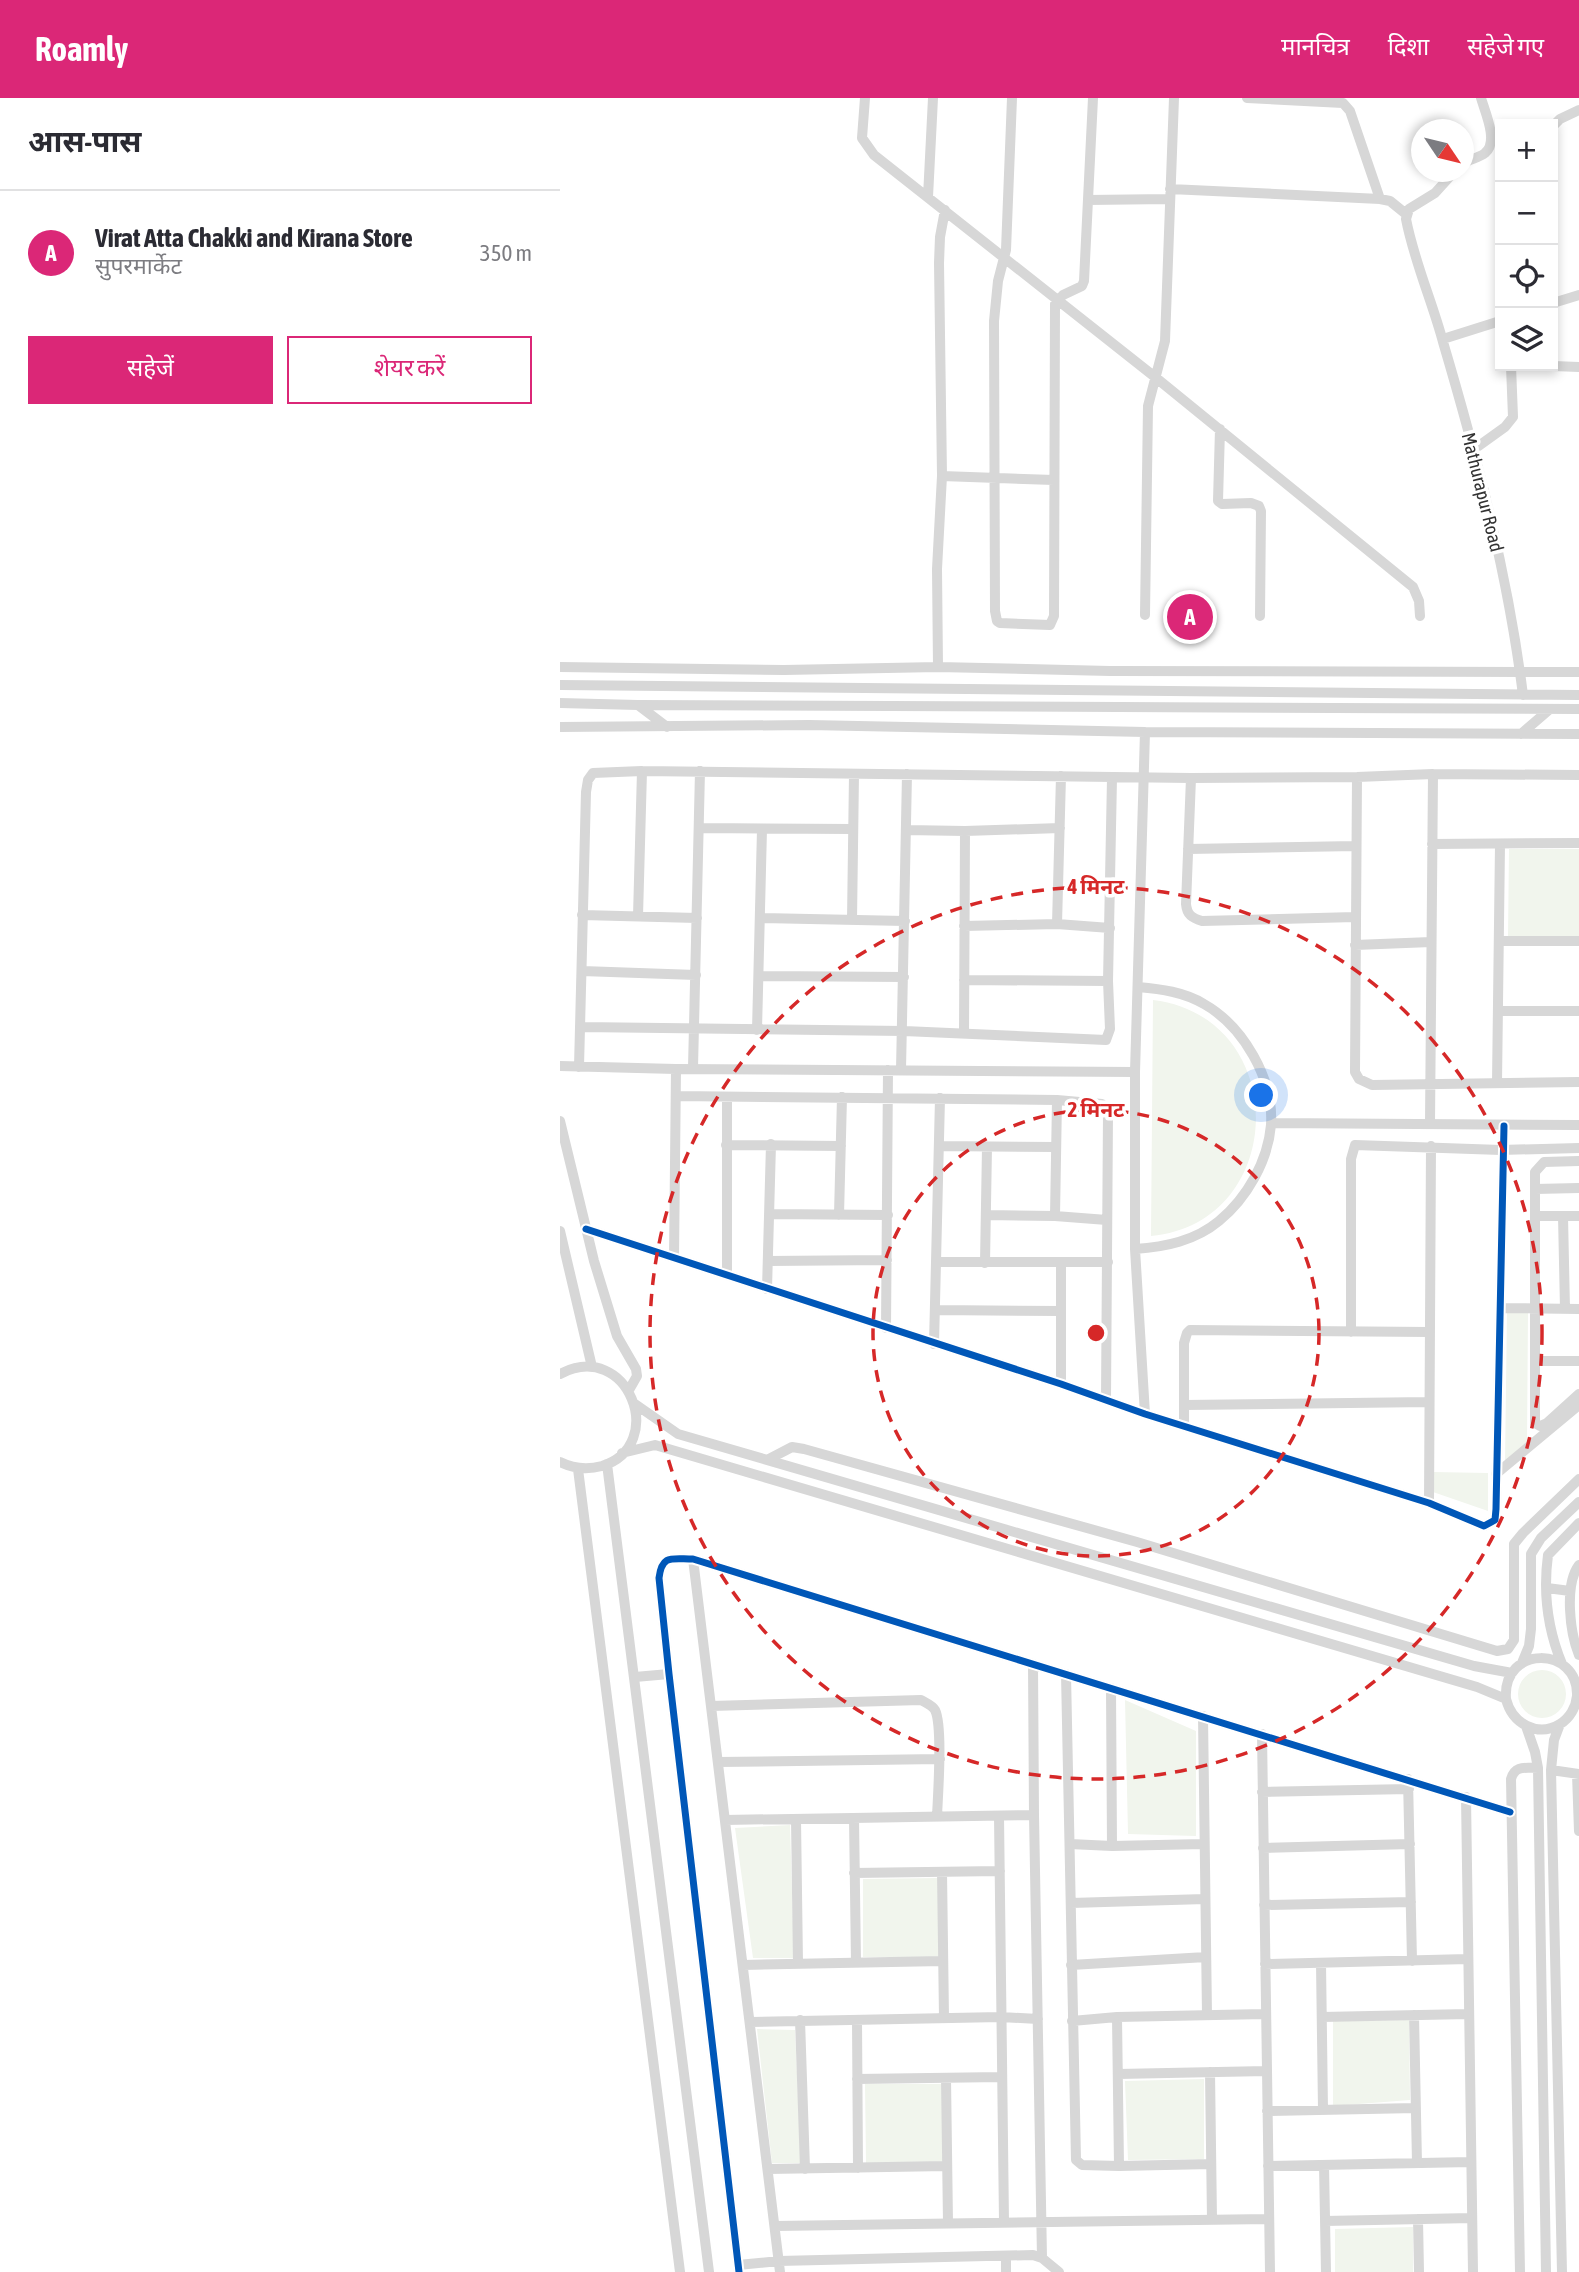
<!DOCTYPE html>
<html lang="hi">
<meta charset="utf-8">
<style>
body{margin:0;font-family:"Asap Condensed","Noto Sans Devanagari",sans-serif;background:#f7f7f7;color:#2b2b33}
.controls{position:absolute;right:21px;top:21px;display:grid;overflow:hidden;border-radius:0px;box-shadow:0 4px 10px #0003}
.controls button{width:63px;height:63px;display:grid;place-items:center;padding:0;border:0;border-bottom:2px solid #e1e1e2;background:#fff;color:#2b2b33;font:35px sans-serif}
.compass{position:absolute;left:851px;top:21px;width:63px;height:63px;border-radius:50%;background:#fff;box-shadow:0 4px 10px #0003;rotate:125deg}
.you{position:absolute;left:702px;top:998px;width:24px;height:24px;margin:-18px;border:5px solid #fff;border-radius:50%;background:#1a73e8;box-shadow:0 0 0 10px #1a73e833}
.badge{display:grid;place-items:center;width:46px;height:46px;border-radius:50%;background:#db2777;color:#fff;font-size:23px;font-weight:700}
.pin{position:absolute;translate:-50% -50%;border:4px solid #fff;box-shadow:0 2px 7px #0006}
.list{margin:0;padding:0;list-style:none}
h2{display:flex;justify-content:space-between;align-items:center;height:91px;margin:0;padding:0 28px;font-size:30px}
h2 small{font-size:23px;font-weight:400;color:#7c7c81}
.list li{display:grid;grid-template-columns:46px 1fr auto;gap:21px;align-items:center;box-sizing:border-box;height:126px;padding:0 28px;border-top:2px solid #e1e1e2}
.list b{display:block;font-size:26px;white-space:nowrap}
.list p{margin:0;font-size:23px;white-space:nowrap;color:#7c7c81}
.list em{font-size:23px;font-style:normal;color:#7c7c81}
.actions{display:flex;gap:14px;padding:21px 28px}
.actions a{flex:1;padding:16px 0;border:2px solid #db2777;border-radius:0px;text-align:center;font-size:24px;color:#db2777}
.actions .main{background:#db2777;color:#fff}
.icon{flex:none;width:38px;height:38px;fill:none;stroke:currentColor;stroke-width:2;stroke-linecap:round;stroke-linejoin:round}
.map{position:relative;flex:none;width:1019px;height:2174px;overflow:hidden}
header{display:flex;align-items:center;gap:42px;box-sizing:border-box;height:98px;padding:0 35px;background:#db2777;color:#fff}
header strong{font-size:33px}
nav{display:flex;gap:38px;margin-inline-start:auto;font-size:24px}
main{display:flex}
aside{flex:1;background:#fff}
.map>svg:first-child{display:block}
.green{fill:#f1f5ed}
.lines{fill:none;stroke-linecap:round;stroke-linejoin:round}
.minor{stroke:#d7d7d7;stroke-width:10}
.cycleway-casing{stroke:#fff;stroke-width:11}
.cycleway{stroke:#0057b8;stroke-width:7}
.ring{fill:none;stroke:#d62828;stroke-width:3.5;stroke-dasharray:12 9}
.labels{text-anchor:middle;stroke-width:7;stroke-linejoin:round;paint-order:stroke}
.street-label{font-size:19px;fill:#333;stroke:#fff}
.centre{fill:#d62828;stroke:#fff;stroke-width:3.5}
.ring-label{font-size:21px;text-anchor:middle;font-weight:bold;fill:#d62828;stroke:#fff;stroke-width:7;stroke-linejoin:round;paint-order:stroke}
</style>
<header>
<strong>Roamly</strong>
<nav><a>मानचित्र</a><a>दिशा</a><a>सहेजे गए</a></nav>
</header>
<main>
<aside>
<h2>आस-पास<small></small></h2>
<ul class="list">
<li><span class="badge">A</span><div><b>Virat Atta Chakki and Kirana Store</b><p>सुपरमार्केट</p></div><em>350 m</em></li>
</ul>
<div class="actions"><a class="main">सहेजें</a><a>शेयर करें</a></div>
</aside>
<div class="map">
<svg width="1019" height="2174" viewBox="0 0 1019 2174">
<rect width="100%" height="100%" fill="#fff"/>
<path class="green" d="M949,751H1019V838L948,839Z
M593,902C732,919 729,1125 591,1138Z
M947,1212H968L967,1344L945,1364Z
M873,1374L928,1375V1413L873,1394Z
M958 1596a24 24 0 1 1 48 0a24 24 0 1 1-48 0Z
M565,1602L636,1633V1738L568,1736Z
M230,1727L234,1860H193L175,1730Z
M378,1780L379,1859H303V1781Z
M849,1922L850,2002L773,2008V1923Z
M197,1931L235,1932L241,2065H212Z
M644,1981V2061L568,2062L565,1983Z
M305,1986H382L383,2065H306Z
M853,2129V2174H775V2131Z"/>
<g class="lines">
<path class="minor" d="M305,0L302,40L314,57L595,279L853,489L859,503L860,518
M452,0L446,152L438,183L434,223L435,513L437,523L440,525L490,527L494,518L495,206L503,197L522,188L524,183L533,0
M687,0L783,5L790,13L820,101
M993,28L1000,21L1019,12
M904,65C910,61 919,60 925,55C939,44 925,14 921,0
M894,74L875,95L849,111L846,121C854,163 872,203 883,244C917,359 948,477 963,597
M610,91L820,101L830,103L846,116
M368,99L373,0
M528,102L609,101
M993,205L1019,197
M883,241L940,223
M993,268L1019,269
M660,331L658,403L662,406L691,405L699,408L701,413L700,518
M913,352L945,329L953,319L951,268
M382,378L494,382
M585,517L588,308L605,243L614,0
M0,569L224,572L378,569L550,573L1019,574
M378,569L377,471L382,378L379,165L380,139L385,112
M0,587L1019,597
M0,605L78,607L1019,611
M78,607L107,629
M0,629L249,627L585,634L1019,636
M961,636L990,611
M797,679L795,974L799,981L812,987L1019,984
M631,680L626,806C627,817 632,820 642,823L795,819
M139,730L293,731
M346,732L405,733L500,730
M872,746L1019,745
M628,751L796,748
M22,817L137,820
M78,818L82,673
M200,820L345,823
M292,822L294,676
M497,826L501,678
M404,828L497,826L550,830
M939,843H1019
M795,847L871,844
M22,873L136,877
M199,878L344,879
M404,882L548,883
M938,913H1019
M21,929L344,933L546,942L550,931L548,883L552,680
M197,932L202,731
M404,936L405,733
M0,968L116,971L575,974
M19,969L26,694L28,682L33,675L82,673L631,680L797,679L873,676L1019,677
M133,970L140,673
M341,972L347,676
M937,985L940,746
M117,998L497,1002L542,1006L548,1015L546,1301
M0,1023L34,1163L57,1238L76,1271L77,1278L69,1292
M711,1025L1019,1027
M870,1025L873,676
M166,1047L281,1048
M379,1048L496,1049
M1019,1063L984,1064L975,1074V1325L980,1328L987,1325L1019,1296
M975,1091L1019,1090
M209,1116L328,1117
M279,1117L282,999
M426,1117L495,1118L547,1122
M495,1118L497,1002
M975,1118H1019
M1003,1118L1005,1211
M26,1131L501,1286L585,1316L869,1405L924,1428L935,1422L936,1411L944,1028
M0,1133L32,1269
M575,1151C605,1149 635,1143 659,1123C687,1100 708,1063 711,1027C714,981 683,928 644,906C624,894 601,891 578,889
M114,1160L116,971
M208,1163L327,1162
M376,1164H548
M425,1165L427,1049
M501,1165V1286
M167,1177V999
M207,1191L211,1046
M940,1210L1019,1211
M375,1212L501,1213
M326,1230L328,972
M791,1234V1061L795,1047L941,1052L1019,1050
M374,1246L380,1000
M976,1263H1019
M0,1276C68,1240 109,1347 42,1368C27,1372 14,1371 0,1364
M75,1306L118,1336L914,1568L952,1575
M624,1307L869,1304
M585,1316L575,1151V974L585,634
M624,1328V1245L627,1235L630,1232L870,1234
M62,1355L95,1347L917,1589L946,1601C952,1625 977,1640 1000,1626C1010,1620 1016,1609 1017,1598C1019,1548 942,1546 946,1601
M209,1361L232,1349L244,1351L577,1444L937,1553L948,1551L954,1542V1446L963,1435L1019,1381
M47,1366L149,2174
M18,1371L120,2174
M936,1376L1019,1307
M869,1405L871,1048
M133,1461L220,2174
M1019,1467C1004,1487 1010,1535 1019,1557
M987,1490L1010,1493
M962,1565L969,1548L971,1531V1456L981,1440L1019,1404
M473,1566L474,1717L482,2160
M1002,1566C988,1532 983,1494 988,1457L1019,1425
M506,1576L516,2062L522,2067L559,2068L651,2066
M75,1579L109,1576
M551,1590L552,1748
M151,1608L361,1602C366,1605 372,1607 375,1612C383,1628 378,1696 377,1718
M643,1618L647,1917
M1000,1626L994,1642L991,1672L1002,2174
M966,1628L975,1654L978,1670L986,2174
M702,1636L710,2174
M158,1664L380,1661
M991,1672L1019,1676
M1017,1676L1019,1733
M848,1681L852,1863
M702,1694L849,1691
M906,1699L913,2174
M439,1718L444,2124
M294,1720L296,1865
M236,1721L238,1866
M165,1722L474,1717
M510,1746L552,1748L644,1746
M703,1750L850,1746
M382,1774L384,1920
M294,1775L440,1773
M511,1805L645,1801
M704,1807L851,1804
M761,1865L763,2012
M705,1866L908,1861
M183,1867L383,1863
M511,1867L646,1859
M854,1917L857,2065
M557,1919L559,2068
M762,1919L909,1916
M240,1922L245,2071
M297,1922L298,2070
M512,1923L557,1919L705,1916
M190,1924L441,1919L478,1921
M650,1974L652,2122
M558,1976L707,1973
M386,1980L388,2125
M297,1981L442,1979
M707,2013L856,2010
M764,2067L766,2174
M708,2068L911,2064
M208,2071L387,2068
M858,2121L859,2174
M765,2123L912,2120
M215,2128L709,2121
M446,2158V2174
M178,2167L219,2163L473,2157L482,2160L499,2174
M179,2174L109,1576L99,1480C102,1456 112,1461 133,1461L950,1714
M960,2174L951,1681C955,1667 965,1670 978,1670"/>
<g class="cycleway-casing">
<path id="cycleway" d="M26,1131L501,1286L585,1316L869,1405L924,1428L935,1422L936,1411L944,1028
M179,2174L109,1576L99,1480C102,1456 112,1461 133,1461L950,1714"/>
</g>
<use href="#cycleway" class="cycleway"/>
</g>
<g class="ring">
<circle cx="536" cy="1235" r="223"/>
<circle cx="536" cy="1235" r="446"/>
</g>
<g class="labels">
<g class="street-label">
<text transform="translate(923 394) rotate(76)" y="7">Mathurapur Road</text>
</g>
</g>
<circle cx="536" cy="1235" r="10" class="centre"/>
<g class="ring-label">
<text x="536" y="796">4 मिनट</text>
<text x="536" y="1019">2 मिनट</text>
</g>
</svg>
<div class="controls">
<button>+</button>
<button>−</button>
<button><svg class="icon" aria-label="locate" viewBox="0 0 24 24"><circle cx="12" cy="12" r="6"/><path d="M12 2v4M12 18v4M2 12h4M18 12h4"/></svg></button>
<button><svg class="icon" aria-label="layers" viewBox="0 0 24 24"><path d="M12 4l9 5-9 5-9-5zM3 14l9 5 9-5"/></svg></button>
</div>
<svg class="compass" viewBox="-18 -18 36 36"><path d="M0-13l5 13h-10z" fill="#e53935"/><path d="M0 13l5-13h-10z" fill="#7c7c81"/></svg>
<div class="you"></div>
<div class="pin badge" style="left:630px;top:519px">A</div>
</div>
</main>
